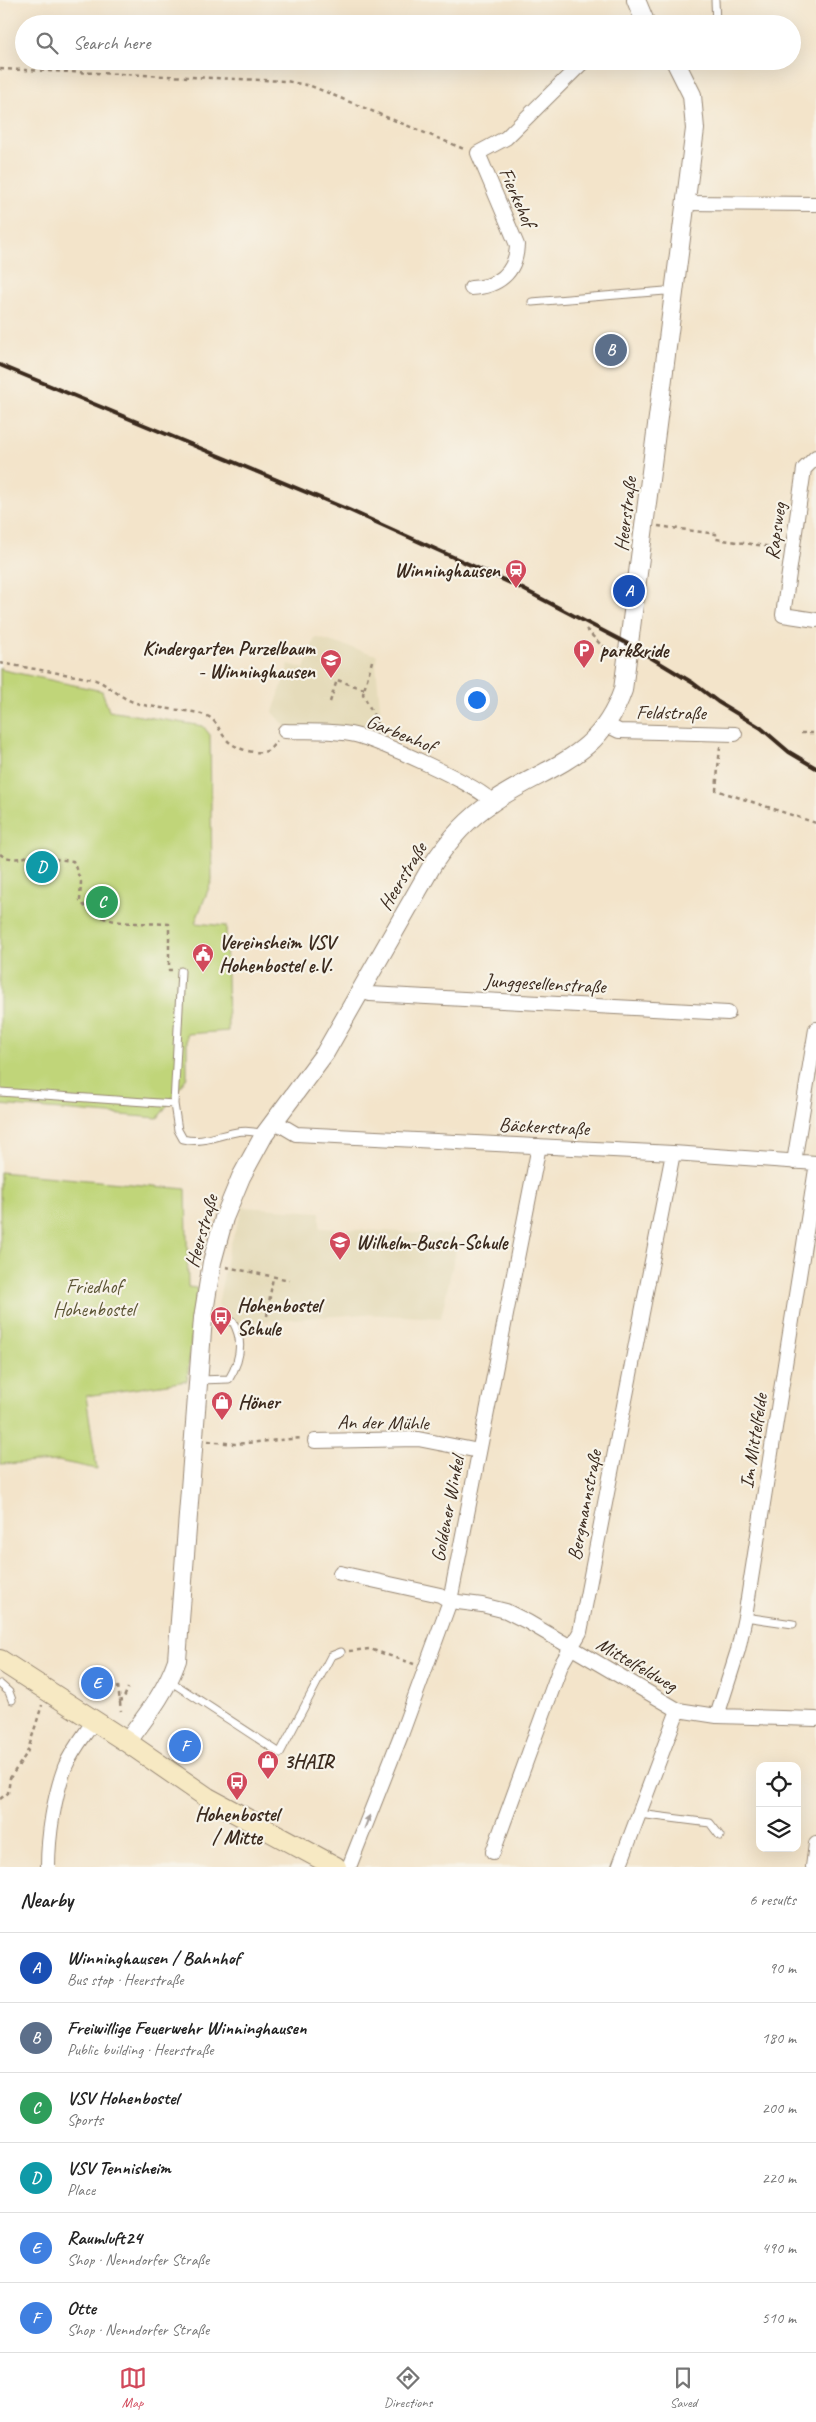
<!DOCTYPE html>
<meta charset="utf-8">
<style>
body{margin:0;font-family:Caveat,sans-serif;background:#f6f6f6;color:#222}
.controls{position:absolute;right:15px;bottom:15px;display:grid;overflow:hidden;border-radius:10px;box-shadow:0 5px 20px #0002}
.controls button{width:45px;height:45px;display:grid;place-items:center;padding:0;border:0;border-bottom:1px solid #e0e0e0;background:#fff;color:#222;font:25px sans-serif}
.you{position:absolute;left:476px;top:699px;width:18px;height:18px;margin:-12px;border:4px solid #fff;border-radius:50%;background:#1a73e8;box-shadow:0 0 0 8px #1a73e833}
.badge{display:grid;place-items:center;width:32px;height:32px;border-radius:50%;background:#d1495b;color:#fff;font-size:16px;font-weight:700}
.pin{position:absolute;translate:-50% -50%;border:2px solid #fff;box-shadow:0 1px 5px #0006}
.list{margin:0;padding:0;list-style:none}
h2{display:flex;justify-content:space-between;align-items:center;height:65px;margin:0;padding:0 20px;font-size:21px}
h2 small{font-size:16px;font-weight:400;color:#767676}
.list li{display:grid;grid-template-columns:32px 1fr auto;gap:15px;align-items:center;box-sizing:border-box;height:70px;padding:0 20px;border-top:1px solid #e0e0e0}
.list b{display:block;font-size:19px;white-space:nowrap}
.list p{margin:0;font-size:16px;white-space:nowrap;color:#767676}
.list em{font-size:16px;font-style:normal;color:#767676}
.icon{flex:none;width:28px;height:28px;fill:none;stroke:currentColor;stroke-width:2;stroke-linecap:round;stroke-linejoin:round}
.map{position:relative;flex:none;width:816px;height:1867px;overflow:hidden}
.search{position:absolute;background:#fff;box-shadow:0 5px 20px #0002;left:15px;right:15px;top:15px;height:55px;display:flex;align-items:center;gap:12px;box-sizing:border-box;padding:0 18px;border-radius:28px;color:#767676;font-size:19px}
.sheet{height:485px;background:#fff}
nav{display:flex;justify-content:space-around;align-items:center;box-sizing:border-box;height:70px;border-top:1px solid #e0e0e0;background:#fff;font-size:14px;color:#767676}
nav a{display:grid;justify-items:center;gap:2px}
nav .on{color:#d1495b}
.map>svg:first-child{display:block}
.built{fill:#e5dbba}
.green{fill:#c0d579;stroke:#7e804c}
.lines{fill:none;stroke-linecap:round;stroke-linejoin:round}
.service-casing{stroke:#978774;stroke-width:9}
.minor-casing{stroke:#978774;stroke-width:16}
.tertiary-casing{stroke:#978774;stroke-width:20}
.secondary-casing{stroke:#978774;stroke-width:22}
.path{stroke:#978774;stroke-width:2.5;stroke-dasharray:4 4;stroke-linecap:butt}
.service{stroke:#fff;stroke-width:7}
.minor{stroke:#fff;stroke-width:14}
.tertiary{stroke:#fff;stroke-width:18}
.secondary{stroke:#f7e9c3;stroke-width:20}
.rail{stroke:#3b2a1e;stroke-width:4}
.oneway{fill:#a79f9a}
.labels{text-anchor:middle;stroke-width:4.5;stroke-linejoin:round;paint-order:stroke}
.street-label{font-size:20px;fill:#3b2a1e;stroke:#f7f3e8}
.poi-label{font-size:20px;font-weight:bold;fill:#3b2a1e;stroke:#f7f3e8;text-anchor:start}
.park-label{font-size:20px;fill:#5c5535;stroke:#f7f3e8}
</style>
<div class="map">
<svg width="816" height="1867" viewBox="0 0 816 1867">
<rect width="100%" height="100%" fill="#f7f3e8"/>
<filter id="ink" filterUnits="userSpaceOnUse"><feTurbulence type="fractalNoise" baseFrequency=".02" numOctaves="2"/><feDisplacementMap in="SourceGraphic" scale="10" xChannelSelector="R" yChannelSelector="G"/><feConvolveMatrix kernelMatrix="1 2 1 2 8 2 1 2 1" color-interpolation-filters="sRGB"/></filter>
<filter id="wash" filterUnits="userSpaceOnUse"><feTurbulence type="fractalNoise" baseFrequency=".0096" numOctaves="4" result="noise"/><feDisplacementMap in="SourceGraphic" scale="20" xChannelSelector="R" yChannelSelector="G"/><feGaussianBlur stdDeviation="1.12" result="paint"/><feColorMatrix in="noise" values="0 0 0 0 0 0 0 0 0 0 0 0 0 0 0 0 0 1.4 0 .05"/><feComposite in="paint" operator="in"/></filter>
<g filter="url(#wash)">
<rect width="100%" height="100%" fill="#f3e4ca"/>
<path class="built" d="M315,637L377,655L376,665L383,737L286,727L273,712L289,664L304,669Z
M243,1207L320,1212V1228L459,1235L441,1318L364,1314L236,1323L218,1305L228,1252Z"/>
<path class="green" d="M0,667L3,670L102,691L109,711L203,726L210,735L212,880L195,923L226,926L228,1031L187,1034V1077L158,1118L0,1105Z
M0,1172L186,1189L188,1287L197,1288L187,1381L86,1396L97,1469L58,1461L0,1464Z"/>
</g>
<g filter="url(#ink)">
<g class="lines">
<g class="service-casing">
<path id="service" d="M715,0L716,24
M532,302L665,291L673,292
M0,1092L174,1104L178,1130L183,1139C210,1147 235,1122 264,1135
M174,1104L181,971
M200,1380L229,1379C240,1361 244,1341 233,1322L203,1318
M745,1617L793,1624
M170,1681L280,1753L331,1656L341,1652
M0,1684L9,1692L12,1700
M639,1814L710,1823L720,1836"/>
</g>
<g class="minor-casing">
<path id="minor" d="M685,203L816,204
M471,288C498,287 516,273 517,245L478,153L506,138L584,61
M816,457L804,469L783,615L816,620
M607,725L619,731L735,734
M285,731C308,732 333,730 355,735C377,740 481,786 492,802
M360,990L370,994L728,1013
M274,1121L296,1134L673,1153L816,1163
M794,1162L816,1029
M315,1441L418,1439L479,1451
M340,1573L440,1595L450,1601L482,1605L506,1611L528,1622L678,1710L717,1716L816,1719
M717,1716L738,1650L745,1617L816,1169
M493,1852L561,1665L580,1632L673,1153
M48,1867C48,1835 54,1797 65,1767C72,1750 84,1736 94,1721
M349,1867L401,1735L450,1601L539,1146
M619,1867L678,1710
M813,1867L816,1844"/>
</g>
<g class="tertiary-casing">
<path id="tertiary" d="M636,0L646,24
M127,1742C147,1715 166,1692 177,1660L203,1318L212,1262L224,1218L241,1177L264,1135L325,1053L433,864C449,840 466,820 490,804C545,765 598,762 623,690L695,129L692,95L675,61"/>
</g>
<g class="secondary-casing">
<path id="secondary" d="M0,1660L127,1742L208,1798L336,1867"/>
</g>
<path class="path" d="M0,69L286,81L311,86L464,149
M658,526L716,534V539L779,548
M586,629L601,645L614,651
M372,661L363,694L376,720L377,728
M0,663L93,679C108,684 119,697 133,702C156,710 182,708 205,715C217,719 219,732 227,740C235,749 260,757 270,749C272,747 275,743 277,741
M330,702L337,680L364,689
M801,733H816
M720,747L716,790L816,823
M0,854C6,859 21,860 27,856L73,861L81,882L80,900C98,928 139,922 169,924V970H172
M226,1267L290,1280
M267,1316L273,1277
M208,1441L235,1444L302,1438
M349,1651L370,1649L414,1664
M118,1686L121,1711
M119,1701L123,1700L128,1688
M0,1799L8,1793L10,1778L27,1753L42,1705"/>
<use href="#service" class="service"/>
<use href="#minor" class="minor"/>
<use href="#tertiary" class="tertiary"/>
<use href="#secondary" class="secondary"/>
<path class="rail" d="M0,365L349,510L517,586L630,645L693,683L718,702L761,728L789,752L816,768"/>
</g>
<defs><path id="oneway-solid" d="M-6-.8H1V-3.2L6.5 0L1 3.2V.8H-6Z" transform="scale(1.25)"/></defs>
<use class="oneway" href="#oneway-solid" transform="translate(367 1822) rotate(-69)"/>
</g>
<defs>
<g id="station-pin" transform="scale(1.125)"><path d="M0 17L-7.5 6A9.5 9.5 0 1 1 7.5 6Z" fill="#d1495b" stroke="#f7f3e8"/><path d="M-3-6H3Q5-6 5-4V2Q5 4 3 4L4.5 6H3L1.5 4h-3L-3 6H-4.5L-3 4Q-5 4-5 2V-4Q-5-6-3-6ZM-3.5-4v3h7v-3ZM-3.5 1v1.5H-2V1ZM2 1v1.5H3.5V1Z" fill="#fff"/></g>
<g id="parking-pin" transform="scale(1.125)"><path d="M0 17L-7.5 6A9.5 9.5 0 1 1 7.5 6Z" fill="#d1495b" stroke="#f7f3e8"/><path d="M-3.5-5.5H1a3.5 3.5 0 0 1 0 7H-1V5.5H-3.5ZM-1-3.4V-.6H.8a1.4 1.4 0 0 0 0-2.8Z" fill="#fff"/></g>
<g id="school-pin" transform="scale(1.125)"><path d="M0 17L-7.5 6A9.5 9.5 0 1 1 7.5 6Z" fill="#d1495b" stroke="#f7f3e8"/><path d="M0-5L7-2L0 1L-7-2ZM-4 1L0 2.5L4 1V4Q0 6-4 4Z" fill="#fff"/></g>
<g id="civic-pin" transform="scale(1.125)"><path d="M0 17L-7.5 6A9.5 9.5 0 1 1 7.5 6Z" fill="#d1495b" stroke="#f7f3e8"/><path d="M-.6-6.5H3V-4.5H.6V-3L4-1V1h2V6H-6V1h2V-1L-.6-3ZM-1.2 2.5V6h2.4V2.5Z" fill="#fff"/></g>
<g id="bus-pin" transform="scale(1.125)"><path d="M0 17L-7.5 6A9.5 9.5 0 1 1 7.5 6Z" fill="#d1495b" stroke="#f7f3e8"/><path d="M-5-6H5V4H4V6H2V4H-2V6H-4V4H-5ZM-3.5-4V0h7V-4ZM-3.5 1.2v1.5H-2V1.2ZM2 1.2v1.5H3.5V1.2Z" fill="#fff"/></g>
<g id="shop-pin" transform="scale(1.125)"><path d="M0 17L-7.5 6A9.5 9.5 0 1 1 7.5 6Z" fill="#d1495b" stroke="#f7f3e8"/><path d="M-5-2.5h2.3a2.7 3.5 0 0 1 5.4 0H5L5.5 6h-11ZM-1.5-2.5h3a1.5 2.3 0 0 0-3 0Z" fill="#fff"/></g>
</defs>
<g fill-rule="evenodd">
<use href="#station-pin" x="516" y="570"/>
<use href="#parking-pin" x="584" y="650"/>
<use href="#school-pin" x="331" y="660"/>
<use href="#civic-pin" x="203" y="954"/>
<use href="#school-pin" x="340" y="1242"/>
<use href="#bus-pin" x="221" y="1317"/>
<use href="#shop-pin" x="222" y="1402"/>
<use href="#shop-pin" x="268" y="1761"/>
<use href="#bus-pin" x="237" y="1782"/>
</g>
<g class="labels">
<g class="street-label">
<text transform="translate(518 197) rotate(66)" y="7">Fierkehof</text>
<text transform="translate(625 514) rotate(-83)" y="7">Heerstraße</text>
<text transform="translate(775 531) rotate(-82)" y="7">Rapsweg</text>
<text transform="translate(671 712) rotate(1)" y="7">Feldstraße</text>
<text transform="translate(401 733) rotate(22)" y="7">Garbenhof</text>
<text transform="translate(402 876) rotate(-59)" y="7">Heerstraße</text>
<text transform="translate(545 983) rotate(3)" y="7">Junggesellenstraße</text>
<text transform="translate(544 1126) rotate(3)" y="7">Bäckerstraße</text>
<text transform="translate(201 1231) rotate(-74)" y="7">Heerstraße</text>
<text transform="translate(383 1422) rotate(1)" y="7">An der Mühle</text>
<text transform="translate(753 1441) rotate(-81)" y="7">Im Mittelfelde</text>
<text transform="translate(584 1505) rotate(-79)" y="7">Bergmannstraße</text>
<text transform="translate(447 1509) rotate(-79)" y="7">Goldener Winkel</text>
<text transform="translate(637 1664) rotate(30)" y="7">Mittelfeldweg</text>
</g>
<g class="poi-label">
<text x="500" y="577" text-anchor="end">Winninghausen</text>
<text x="315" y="655" text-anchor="end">Kindergarten Purzelbaum<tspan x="315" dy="23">- Winninghausen</tspan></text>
<text x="600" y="657">park&amp;ride</text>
<text x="219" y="949">Vereinsheim VSV<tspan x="219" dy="23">Hohenbostel e.V.</tspan></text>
<text x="356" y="1249">Wilhelm-Busch-Schule</text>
<text x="237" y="1312">Hohenbostel<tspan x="237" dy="23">Schule</tspan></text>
<text x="238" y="1409">Höner</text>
<text x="284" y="1768">3HAIR</text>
<text x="237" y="1821" text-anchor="middle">Hohenbostel<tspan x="237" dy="23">/ Mitte</tspan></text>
</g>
<g class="park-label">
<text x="94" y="1293">Friedhof<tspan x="94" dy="23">Hohenbostel</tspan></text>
</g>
</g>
</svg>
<div class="controls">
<button><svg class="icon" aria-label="locate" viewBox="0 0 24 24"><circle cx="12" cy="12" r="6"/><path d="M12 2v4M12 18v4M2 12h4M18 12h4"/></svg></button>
<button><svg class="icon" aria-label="layers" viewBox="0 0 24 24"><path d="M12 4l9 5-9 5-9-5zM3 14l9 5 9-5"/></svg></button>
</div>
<div class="you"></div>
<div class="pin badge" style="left:629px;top:591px;background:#1a4fb4">A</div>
<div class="pin badge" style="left:611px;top:350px;background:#5c6f8a">B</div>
<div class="pin badge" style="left:102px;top:902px;background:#2e9e5b">C</div>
<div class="pin badge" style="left:42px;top:867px;background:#0f9aa8">D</div>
<div class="pin badge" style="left:97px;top:1683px;background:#3f7fe0">E</div>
<div class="pin badge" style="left:185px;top:1746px;background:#3f7fe0">F</div>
<div class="search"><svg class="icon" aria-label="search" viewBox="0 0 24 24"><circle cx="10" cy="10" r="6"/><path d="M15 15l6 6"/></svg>Search here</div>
</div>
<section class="sheet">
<h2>Nearby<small>6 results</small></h2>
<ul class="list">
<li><span class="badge" style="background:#1a4fb4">A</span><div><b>Winninghausen / Bahnhof</b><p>Bus stop · Heerstraße</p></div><em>90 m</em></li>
<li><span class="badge" style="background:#5c6f8a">B</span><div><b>Freiwillige Feuerwehr Winninghausen</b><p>Public building · Heerstraße</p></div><em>180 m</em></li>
<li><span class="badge" style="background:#2e9e5b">C</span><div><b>VSV Hohenbostel</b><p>Sports</p></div><em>200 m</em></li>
<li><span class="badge" style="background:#0f9aa8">D</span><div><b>VSV Tennisheim</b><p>Place</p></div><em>220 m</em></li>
<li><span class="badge" style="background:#3f7fe0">E</span><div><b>Raumluft24</b><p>Shop · Nenndorfer Straße</p></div><em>490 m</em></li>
<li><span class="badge" style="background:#3f7fe0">F</span><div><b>Otte</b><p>Shop · Nenndorfer Straße</p></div><em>510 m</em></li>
</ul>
</section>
<nav>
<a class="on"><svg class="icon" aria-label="map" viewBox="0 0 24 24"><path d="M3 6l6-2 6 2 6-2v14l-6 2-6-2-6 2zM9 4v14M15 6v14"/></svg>Map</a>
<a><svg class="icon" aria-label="directions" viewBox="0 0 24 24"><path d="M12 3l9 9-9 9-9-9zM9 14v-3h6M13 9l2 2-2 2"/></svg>Directions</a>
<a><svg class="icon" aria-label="saved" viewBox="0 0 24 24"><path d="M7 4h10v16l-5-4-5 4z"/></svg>Saved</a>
</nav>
